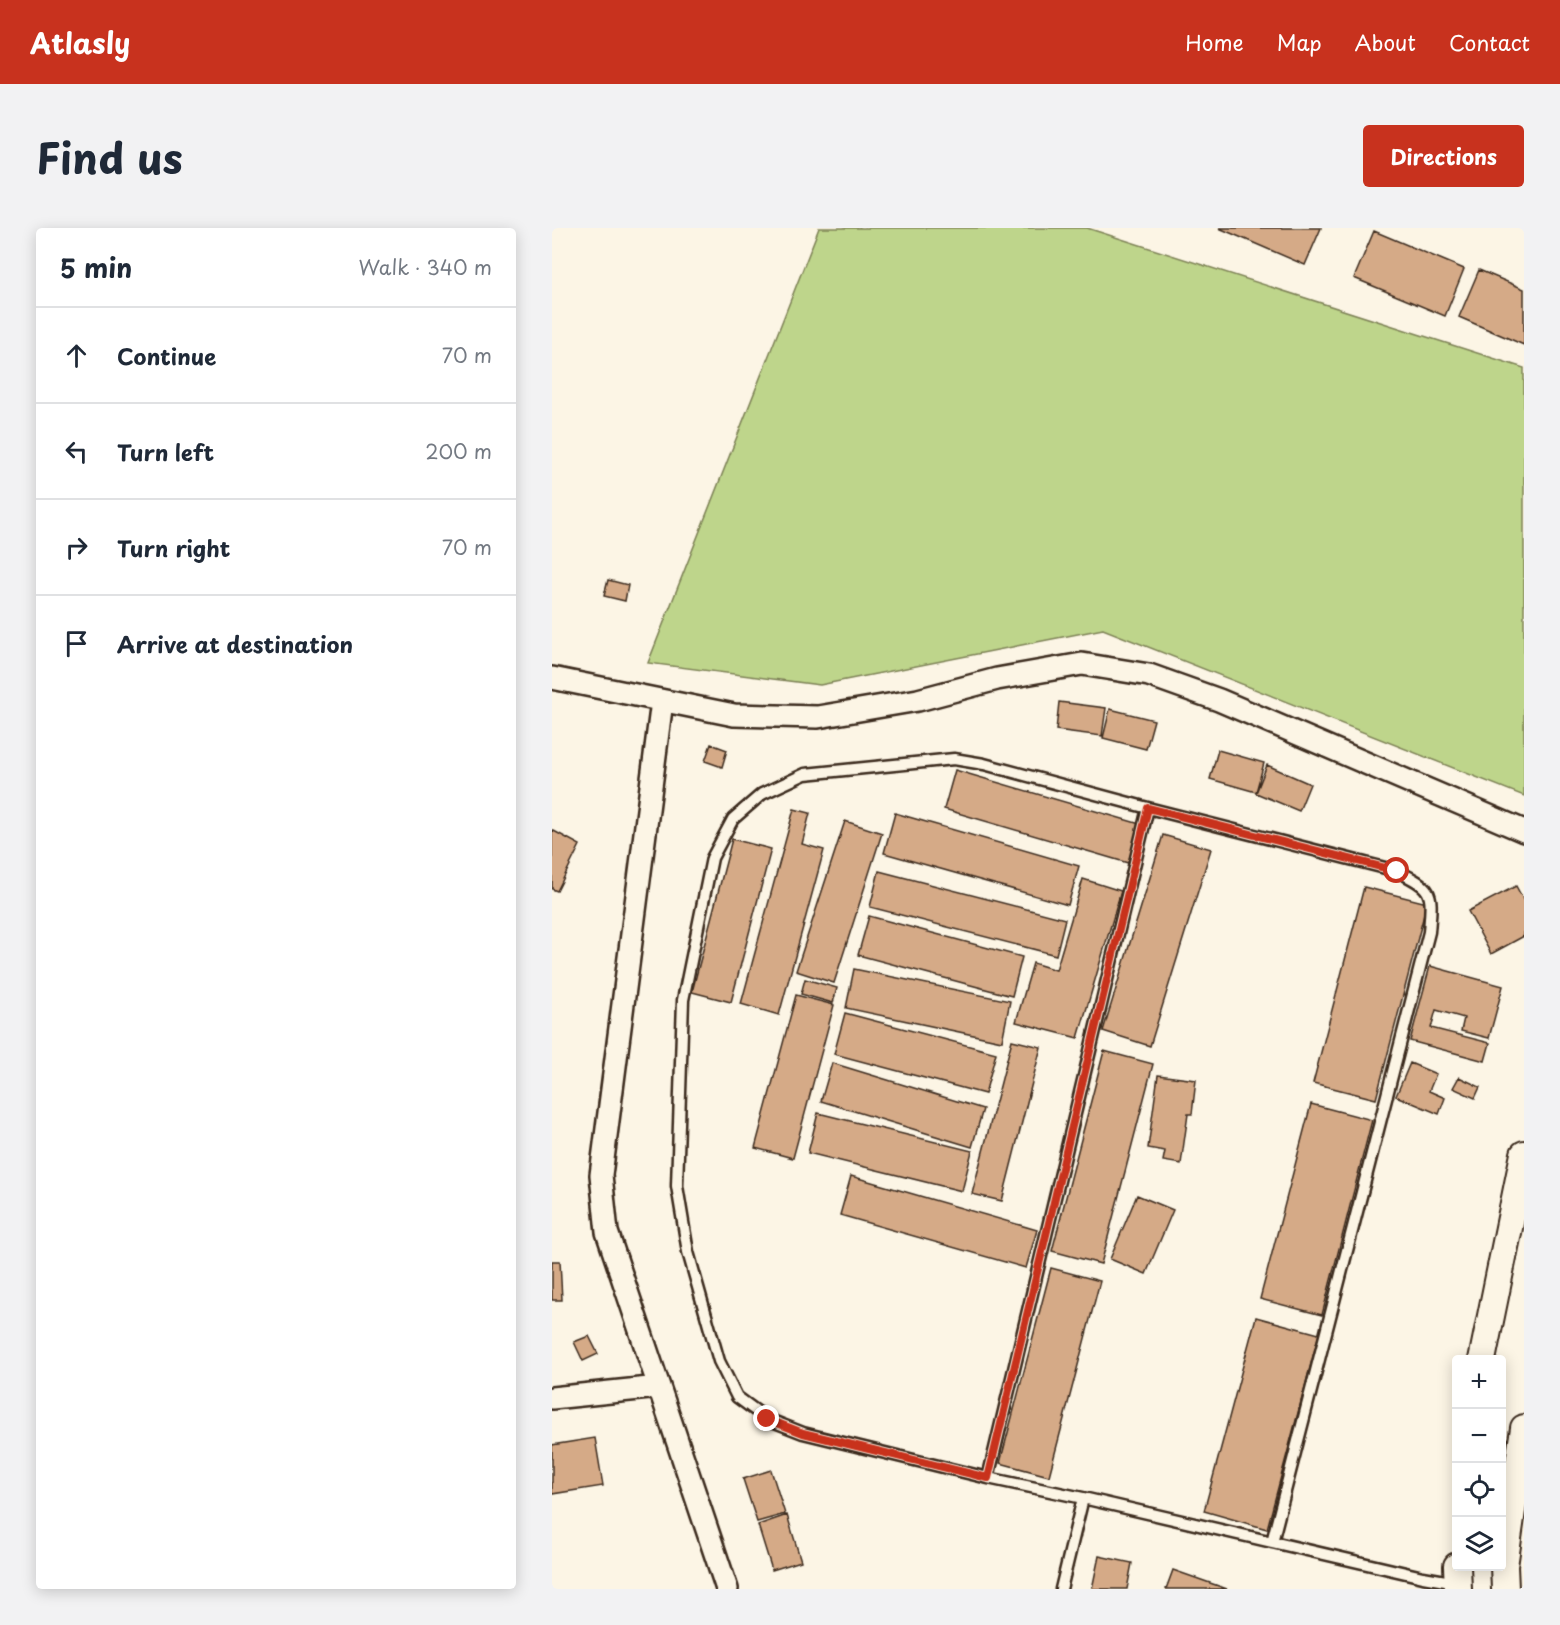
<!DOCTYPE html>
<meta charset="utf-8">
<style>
body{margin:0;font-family:"Playpen Sans",sans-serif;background:#f2f2f3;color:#1f2937}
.controls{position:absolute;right:18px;bottom:18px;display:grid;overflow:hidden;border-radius:6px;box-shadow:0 3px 15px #0003}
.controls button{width:54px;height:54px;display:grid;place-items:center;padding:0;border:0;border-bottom:2px solid #e0e1e3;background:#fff;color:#1f2937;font:30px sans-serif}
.stop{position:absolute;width:18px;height:18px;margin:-14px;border:4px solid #c8321e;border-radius:50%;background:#fff}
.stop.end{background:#c8321e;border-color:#fff;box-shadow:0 2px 6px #0008}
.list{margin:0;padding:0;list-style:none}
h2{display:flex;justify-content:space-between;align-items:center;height:78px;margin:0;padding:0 24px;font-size:26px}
h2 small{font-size:20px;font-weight:400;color:#747a83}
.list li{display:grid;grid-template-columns:39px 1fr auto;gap:18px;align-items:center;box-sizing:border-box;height:96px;padding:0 24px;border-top:2px solid #e0e1e3}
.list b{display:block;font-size:22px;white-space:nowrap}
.list em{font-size:20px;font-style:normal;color:#747a83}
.icon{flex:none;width:33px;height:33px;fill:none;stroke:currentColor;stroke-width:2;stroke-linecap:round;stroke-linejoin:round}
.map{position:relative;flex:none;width:972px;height:1361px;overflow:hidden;border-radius:6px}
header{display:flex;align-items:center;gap:36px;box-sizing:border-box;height:84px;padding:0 30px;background:#c8321e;color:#fff}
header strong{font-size:28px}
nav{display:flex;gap:33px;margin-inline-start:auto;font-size:21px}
.intro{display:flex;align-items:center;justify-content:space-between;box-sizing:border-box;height:144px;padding:0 36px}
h1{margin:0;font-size:42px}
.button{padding:15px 27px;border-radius:6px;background:#c8321e;color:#fff;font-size:21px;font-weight:700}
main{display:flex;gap:36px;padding:0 36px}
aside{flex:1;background:#fff;border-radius:6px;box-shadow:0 3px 15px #0003}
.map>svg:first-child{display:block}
.green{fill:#bed58b;stroke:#7c8054;stroke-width:1.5}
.building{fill:#d5aa87;stroke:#3b2a1e;stroke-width:1.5}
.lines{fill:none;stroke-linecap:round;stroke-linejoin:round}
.service-casing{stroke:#3b2a1e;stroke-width:15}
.minor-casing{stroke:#3b2a1e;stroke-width:26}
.tertiary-casing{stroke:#3b2a1e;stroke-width:30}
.service{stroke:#fcf5e5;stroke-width:10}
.minor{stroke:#fcf5e5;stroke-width:21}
.tertiary{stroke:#fcf5e5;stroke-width:26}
.route{stroke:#c8321e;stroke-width:8}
</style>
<header>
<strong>Atlasly</strong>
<nav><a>Home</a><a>Map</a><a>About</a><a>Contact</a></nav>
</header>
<div class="intro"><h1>Find us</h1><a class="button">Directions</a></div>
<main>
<aside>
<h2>5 min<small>Walk · 340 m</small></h2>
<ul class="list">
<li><svg class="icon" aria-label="ahead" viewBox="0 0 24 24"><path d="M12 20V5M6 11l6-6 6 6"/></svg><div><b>Continue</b></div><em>70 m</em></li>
<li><svg class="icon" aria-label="left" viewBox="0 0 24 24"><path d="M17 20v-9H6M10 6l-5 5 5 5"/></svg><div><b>Turn left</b></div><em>200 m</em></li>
<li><svg class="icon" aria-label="right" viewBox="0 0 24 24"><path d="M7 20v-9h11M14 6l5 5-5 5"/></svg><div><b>Turn right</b></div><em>70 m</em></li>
<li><svg class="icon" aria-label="arrive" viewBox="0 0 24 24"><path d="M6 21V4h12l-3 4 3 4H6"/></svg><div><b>Arrive at destination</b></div></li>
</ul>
</aside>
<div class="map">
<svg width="972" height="1361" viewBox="0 0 972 1361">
<rect width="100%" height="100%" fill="#fcf5e5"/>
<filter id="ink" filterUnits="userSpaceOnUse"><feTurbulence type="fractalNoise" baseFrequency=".0167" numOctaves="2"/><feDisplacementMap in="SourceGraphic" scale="12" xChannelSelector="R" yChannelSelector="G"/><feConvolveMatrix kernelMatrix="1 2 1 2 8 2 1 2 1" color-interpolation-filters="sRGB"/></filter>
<g filter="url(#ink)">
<path class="green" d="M267,0H535L972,140V568L551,401L268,457L96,435Z"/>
<path class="building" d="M667,0H769L753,37Z
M822,3L912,41L893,88L802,50Z
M927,42L972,61V117L907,89Z
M56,352L76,357L73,373L52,368Z
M507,474L554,480L550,508L504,502Z
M558,481L602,492L594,521L551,510Z
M159,516L175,522L170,539L153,533Z
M666,522L712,535L704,564L658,551Z
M715,537L758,556L747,583L704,565Z
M403,542L588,596L576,635L392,581Z
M242,581L258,585L250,616L272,622L227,787L189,776Z
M343,585L527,638L516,677L332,625Z
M293,593L330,605L282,755L244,743Z
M0,602L28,617L5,663L0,661Z
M611,607L659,621L598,818L551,803Z
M180,611L219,621L179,774L140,764Z
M327,643L513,691L504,727L318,679Z
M531,651L569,663L526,810L464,794L481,735L504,742Z
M964,658L972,673V708L939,726L916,683Z
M812,659L875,675L824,871L761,855Z
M317,688L470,729L460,768L306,727Z
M878,738L951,758L937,810L909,803L912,790L884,782L879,800L938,815L933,833L858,813Z
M302,741L458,773L450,813L294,780Z
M253,751L285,760L281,775L249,766Z
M244,767L282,777L241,930L203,920Z
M293,785L444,825L433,866L282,826Z
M460,812L489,819L450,973L420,966Z
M552,823L601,836L549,1036L500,1023Z
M280,835L431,881L420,919L269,873Z
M858,835L884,846L877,863L893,870L887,886L844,868Z
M606,847L644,852L640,886H636L629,936L611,933L613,923L596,920Z
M907,849L928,859L923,870L901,860Z
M759,876L820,892L770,1087L708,1071Z
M266,885L420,923L410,963L256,925Z
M299,948L485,1002L474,1040L288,987Z
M585,967L621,982L594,1046L558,1031Z
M0,1033H8L10,1072H0Z
M499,1040L548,1053L497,1248L448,1235Z
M704,1089L767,1106L715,1301L652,1283Z
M37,1108L46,1126L31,1133L22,1114Z
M43,1210L51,1258L0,1266V1217Z
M219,1242L233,1286L205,1294L191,1251Z
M235,1287L249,1333L220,1342L206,1297Z
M547,1328L580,1335L575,1361H540Z
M621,1342L675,1361H614Z"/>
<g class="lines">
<g class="service-casing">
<path id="service" d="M436,1250L596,580
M720,1314L877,704C880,664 883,661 845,643L596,580L432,536L402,531L253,546L210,566L181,591L160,630L131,772L125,958L136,1024L167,1133L185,1169L215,1191L251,1205L436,1250L531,1270L871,1349L905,1355
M509,1361L531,1270"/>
</g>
<g class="minor-casing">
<path id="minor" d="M0,450L182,487L266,489L366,472L445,451L530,436L597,447L667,472L972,603
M110,473L49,947L55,1004L175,1361
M0,1170L107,1159"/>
</g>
<g class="tertiary-casing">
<path id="tertiary" d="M930,1132L972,926
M905,1338L906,1361
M953,1361L952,1338L972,1200"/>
</g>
<use href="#service" class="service"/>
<use href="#minor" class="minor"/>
<use href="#tertiary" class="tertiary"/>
</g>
</g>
<g class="lines" filter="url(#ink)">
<path class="route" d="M215,1191L251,1205L436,1250L596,580L845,643"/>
</g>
</svg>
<div class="controls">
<button>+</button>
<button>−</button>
<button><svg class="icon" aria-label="locate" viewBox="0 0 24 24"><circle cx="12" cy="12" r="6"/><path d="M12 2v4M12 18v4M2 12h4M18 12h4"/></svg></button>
<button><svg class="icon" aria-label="layers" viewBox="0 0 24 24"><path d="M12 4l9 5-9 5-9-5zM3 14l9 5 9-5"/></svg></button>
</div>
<div class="stop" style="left:845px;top:643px"></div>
<div class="stop end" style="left:215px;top:1191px"></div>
</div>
</main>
